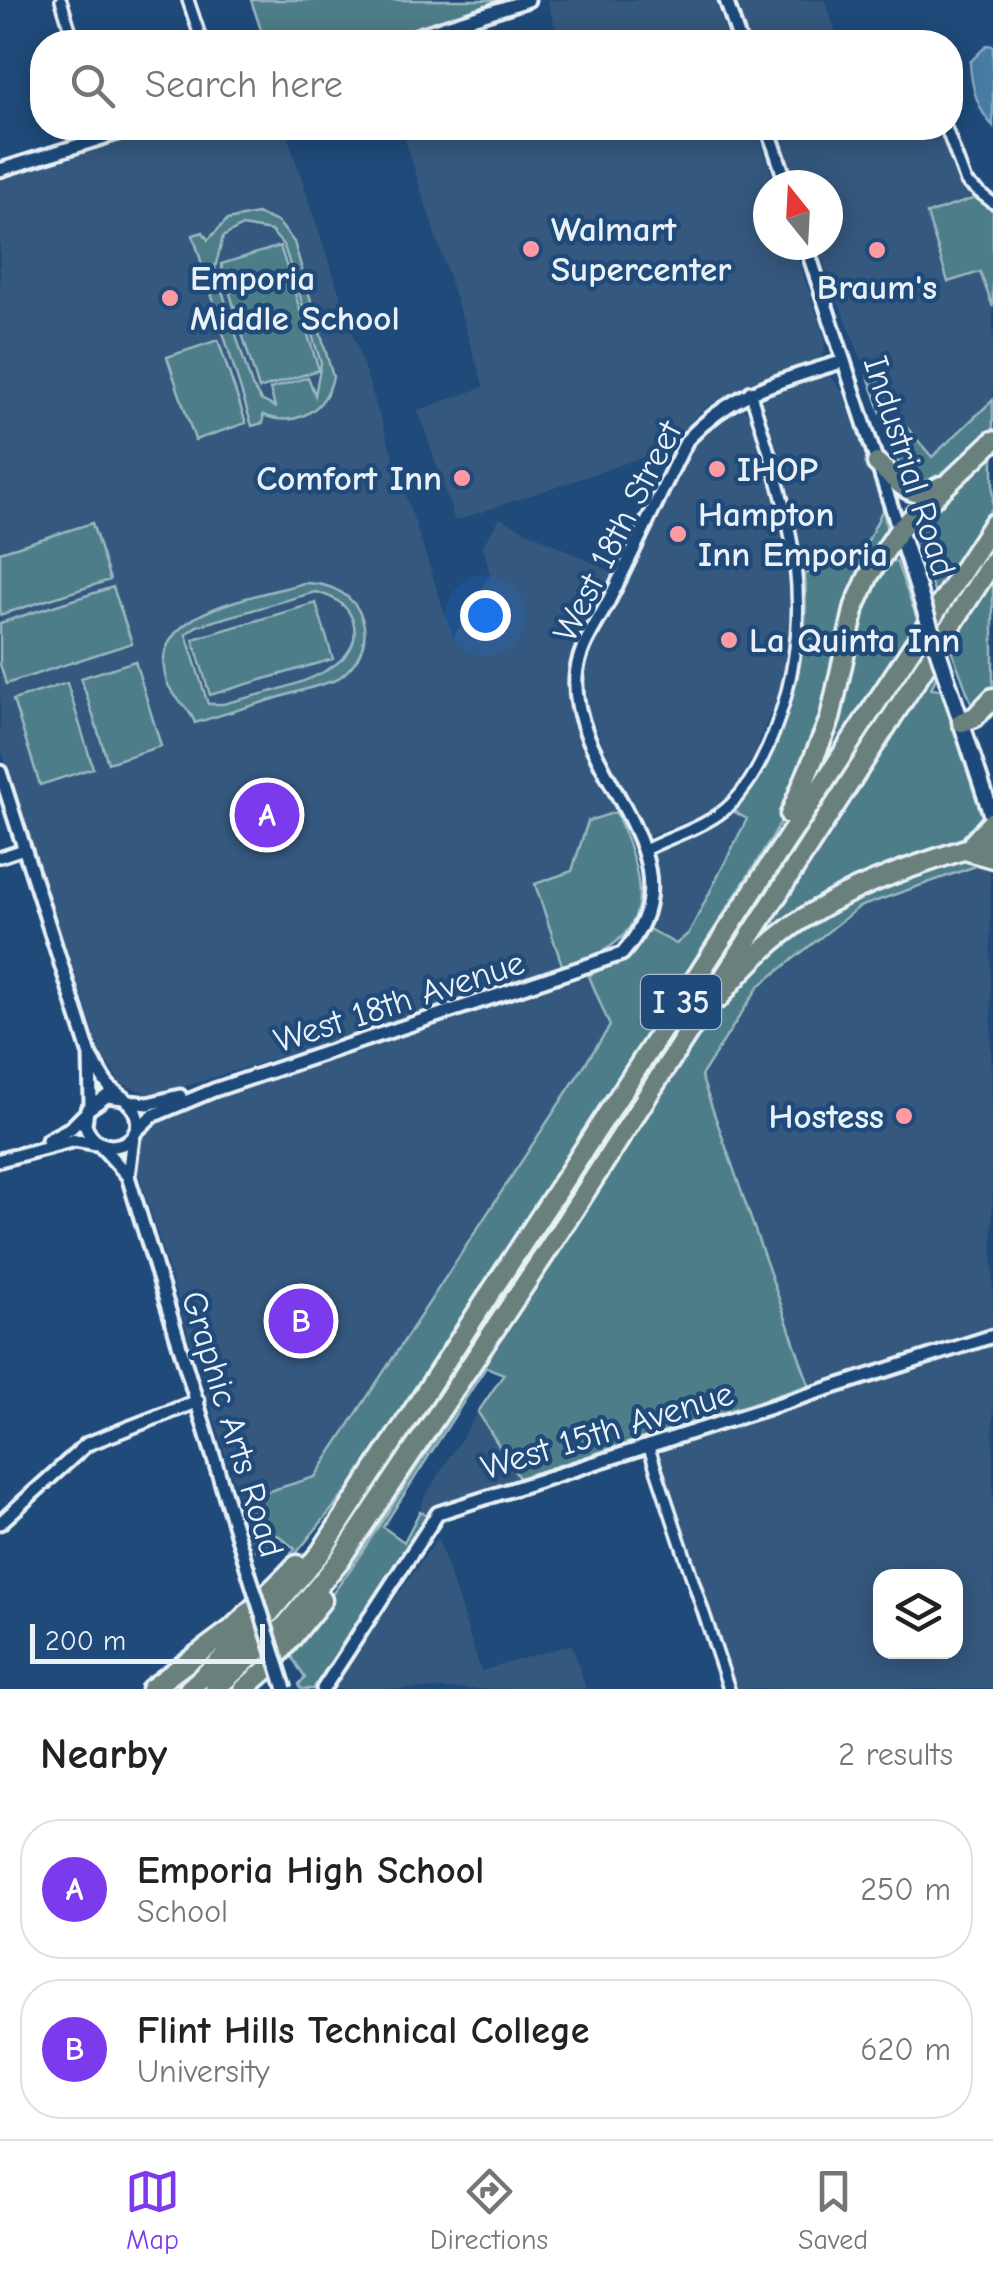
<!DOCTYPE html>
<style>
body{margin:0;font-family:"Comic Neue",sans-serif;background:#f6f6f6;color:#222}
.controls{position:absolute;right:30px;bottom:30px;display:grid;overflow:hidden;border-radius:20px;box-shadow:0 5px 25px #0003}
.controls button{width:90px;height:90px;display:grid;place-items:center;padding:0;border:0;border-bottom:2px solid #e0e0e0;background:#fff;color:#222;font:50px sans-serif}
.compass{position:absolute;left:753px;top:170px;width:90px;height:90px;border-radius:50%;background:#fff;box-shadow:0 5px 25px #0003;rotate:342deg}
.scale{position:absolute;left:30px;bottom:25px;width:235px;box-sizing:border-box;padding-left:10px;border:5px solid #e8f1f8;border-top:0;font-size:28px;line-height:35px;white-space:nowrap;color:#e8f1f8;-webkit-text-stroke:8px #1f4a7a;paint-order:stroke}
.you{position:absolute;left:485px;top:615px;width:35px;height:35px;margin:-25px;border:8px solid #fff;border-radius:50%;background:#1a73e8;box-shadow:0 0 0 15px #1a73e833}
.badge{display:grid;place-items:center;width:65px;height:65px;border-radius:50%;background:#7c3aed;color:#fff;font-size:32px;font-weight:700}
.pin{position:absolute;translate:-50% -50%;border:5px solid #fff;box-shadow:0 2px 10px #0006}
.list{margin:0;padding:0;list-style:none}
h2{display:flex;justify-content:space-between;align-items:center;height:130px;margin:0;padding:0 40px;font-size:42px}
h2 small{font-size:32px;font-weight:400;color:#767676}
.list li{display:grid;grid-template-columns:65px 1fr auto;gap:30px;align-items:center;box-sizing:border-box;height:140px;margin:0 20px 20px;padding:0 20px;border:2px solid #e0e0e0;border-radius:40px}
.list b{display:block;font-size:38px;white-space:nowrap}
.list p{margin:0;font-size:32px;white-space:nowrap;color:#767676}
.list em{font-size:32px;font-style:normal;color:#767676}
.icon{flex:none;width:55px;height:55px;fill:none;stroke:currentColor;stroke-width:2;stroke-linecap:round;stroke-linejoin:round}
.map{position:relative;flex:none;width:993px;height:1689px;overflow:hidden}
.search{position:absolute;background:#fff;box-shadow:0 5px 25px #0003;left:30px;right:30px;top:30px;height:110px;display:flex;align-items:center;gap:25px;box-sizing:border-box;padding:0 35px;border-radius:40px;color:#767676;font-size:38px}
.sheet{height:450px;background:#fff}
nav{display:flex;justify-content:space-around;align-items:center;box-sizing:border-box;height:140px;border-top:2px solid #e0e0e0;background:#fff;font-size:28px;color:#767676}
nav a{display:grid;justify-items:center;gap:5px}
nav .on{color:#7c3aed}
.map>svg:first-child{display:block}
.built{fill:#35587e;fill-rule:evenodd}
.green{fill:#4d7d88;stroke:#9ab7c0;stroke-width:2.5;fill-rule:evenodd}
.water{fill:#477ba4;stroke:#87aac6;stroke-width:2.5}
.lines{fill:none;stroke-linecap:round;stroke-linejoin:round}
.minor-casing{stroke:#e8f1f8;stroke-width:16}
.tertiary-casing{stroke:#e8f1f8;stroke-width:19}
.secondary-casing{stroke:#e8f1f8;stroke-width:21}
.motorway-casing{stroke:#e8f1f8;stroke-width:25}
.minor{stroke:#1f4a7a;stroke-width:9}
.tertiary{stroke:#1f4a7a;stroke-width:11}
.secondary{stroke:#1f4a7a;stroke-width:14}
.motorway{stroke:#6a807c;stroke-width:18}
.tertiary-bridge-casing{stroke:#e8f1f8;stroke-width:19;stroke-linecap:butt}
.secondary-bridge-casing{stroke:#e8f1f8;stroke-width:21;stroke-linecap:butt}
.tertiary-bridge{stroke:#1f4a7a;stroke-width:11}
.secondary-bridge{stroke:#1f4a7a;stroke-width:14}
.poi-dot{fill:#ff9aa2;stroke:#1f4a7a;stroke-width:4}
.labels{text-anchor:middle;stroke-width:9;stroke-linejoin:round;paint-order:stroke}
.shield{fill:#1f4a7a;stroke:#acbfd2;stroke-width:2.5}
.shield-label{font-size:32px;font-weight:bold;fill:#e8f1f8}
.poi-label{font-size:35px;font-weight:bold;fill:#e8f1f8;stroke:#1f4a7a;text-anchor:start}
.street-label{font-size:35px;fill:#e8f1f8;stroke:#1f4a7a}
</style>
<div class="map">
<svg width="993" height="1689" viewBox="0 0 993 1689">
<rect width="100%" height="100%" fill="#1f4a7a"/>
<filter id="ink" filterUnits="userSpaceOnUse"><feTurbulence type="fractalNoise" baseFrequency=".01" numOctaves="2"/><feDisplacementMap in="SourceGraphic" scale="20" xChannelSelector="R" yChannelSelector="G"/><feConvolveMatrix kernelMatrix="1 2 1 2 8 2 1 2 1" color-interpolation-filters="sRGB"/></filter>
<g filter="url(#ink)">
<path class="built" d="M547,0H715L729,42H560Z
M735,0H825L839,42H749Z
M146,128H285L453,638L490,575L483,545L500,518L612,572L570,658L568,686L575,715L616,812L588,821L572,871L535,885L563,968L154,1096L120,1083L100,1051L0,746V174Z
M401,128H458L461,134L480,128H756L775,185H768V245H793L825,338L824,354L815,362L719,399L695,417L670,448L455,521L418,410L484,387Z
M775,128H942L959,179L975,198L927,213L948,282L980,272L993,307V400L932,457L891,409L876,375L868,376L816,245H828V185H795Z
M829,375L843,392L883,509L862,553L805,574L793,506L761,413L762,401L771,390Z
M736,405L749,413L788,548L792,611L782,683L753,758L730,795L706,814L647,837L639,831L589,711L583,672L592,644L687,449Z
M731,810L747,818L689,933L676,944L647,928L656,893L652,856L658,847Z
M990,861L993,1326L809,1385L701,1076L759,986L859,907Z
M589,976L610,1025L315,1477L240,1500L136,1165L139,1139L163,1116L215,1097Z
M993,1342V1689H731L660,1466L662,1448ZM880,1576H956V1652H880Z
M478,1412L519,1478L446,1502L427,1515L420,1511L424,1498Z
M438,1538L481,1671L572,1644L586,1689H331Z"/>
<path class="green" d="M251,0H506L371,42H265Z
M975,198L993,209V307L980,272L948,282L927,214Z
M257,214L278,222L294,242L333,377C325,411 296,428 263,415V423L252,426L193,235L203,232L208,240L227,220ZM242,226L271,231L284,246L321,363L315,395L308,377L270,389L275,407L261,400L252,386L215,268L223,237Z
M280,246L319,370L259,389L221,264Z
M218,340L246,423L195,440L167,357Z
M876,374L891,409L932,457L993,400V432L934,484L922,489L903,476L868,376Z
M993,447V507L935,595L911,524Z
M883,509L888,537L824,723L790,805L767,846L566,1161L349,1488L269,1587L267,1580L295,1549L278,1535L257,1551L240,1500L315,1477L610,1026L589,976L624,956L647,928L676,944L689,933L747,819L731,810C789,746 810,659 805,574L862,553Z
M92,523L110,580L0,615V552Z
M896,561L918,621L817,776L814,774L863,597L887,563Z
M993,578V692L973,708L950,646Z
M304,583C364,582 388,645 336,680L195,723C189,705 171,698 166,679C146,610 257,597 304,583ZM315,592C331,596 345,602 352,618C374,676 260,693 223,704H208L186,634L197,626Z
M113,587L132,643L6,684L0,664V623Z
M316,603L333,659L210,695L193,639Z
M135,661L161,746L108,763L81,678Z
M934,668L937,676L931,689L941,690L984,823L973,836L758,948L755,945Z
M67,683L93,768L40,785L13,700Z
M616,812C649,892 658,938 563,968L535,884L572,871L588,821Z
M966,854L990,861L859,907L759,986L701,1076L809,1385L519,1478L478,1412L504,1374L486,1367L383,1527L404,1542L420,1511L427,1515L316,1689H301L299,1684L305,1678L289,1652L350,1570L716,1011L766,954L834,903Z"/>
<path class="water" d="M987,45L993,46V126C977,109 971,85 970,62Z"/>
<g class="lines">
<g class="minor-casing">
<path id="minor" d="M61,0L74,42
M188,0L202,42
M946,128L966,182L993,203
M643,851C671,836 708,827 731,804C753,782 769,748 779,718C820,597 786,507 750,391
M0,857L24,849
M648,1445L729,1689"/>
</g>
<g class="tertiary-casing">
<path id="tertiary" d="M726,0L740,42
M397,42L528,0
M768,128L787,185
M0,170L134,128
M806,245L899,530
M0,772L90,1055L91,1104
M90,1055C98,1066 101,1080 112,1089C120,1096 130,1101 135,1111C150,1145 97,1162 85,1125L87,1110L107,1096L124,1098
M130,1102L148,1104L180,1096
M135,1132L152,1116L214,1090L622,954C707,859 570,773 576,677C578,647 597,625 609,600C636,547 660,493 687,440C734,390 781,381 844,361
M133,1137L128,1176L247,1567
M48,1140L71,1128L86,1113
M101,1146L128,1176
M0,1160L75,1140L97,1144
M0,1523L87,1444L198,1401
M323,1689L438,1513L993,1336"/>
</g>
<g class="secondary-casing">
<path id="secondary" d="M899,530L918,589
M948,682L993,819"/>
</g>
<g class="motorway-casing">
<path id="motorway" d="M877,463C898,481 913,505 941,486
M962,722L975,717L993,698
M790,815L830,719L855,606L869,575L899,530L993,441
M973,843L993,821
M965,850L993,858
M719,998C796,898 880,878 993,840
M151,1689L232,1629L297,1565
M189,1689L257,1628L321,1552L993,524
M215,1689L286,1625L339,1561L543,1257L993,561
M244,1689L266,1670L322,1600"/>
</g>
<use href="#minor" class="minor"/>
<use href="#tertiary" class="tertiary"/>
<use href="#secondary" class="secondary"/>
<use href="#motorway" class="motorway"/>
<g class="tertiary-bridge-casing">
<path id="tertiary-bridge" d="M247,1567L285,1689"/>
</g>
<g class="secondary-bridge-casing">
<path id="secondary-bridge" d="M918,589L948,682"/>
</g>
<use href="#tertiary-bridge" class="tertiary-bridge"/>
<use href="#secondary-bridge" class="secondary-bridge"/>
</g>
</g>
<g class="poi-dot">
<circle cx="531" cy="249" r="10"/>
<circle cx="877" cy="250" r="10"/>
<circle cx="170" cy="298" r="10"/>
<circle cx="717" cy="469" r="10"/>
<circle cx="462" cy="478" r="10"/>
<circle cx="678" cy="534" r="10"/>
<circle cx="729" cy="640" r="10"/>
<circle cx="904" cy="1116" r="10"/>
</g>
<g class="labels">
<rect class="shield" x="641" y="975" width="80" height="54" rx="8"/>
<g class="shield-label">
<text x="681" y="1013">I 35</text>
</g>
<g class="poi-label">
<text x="551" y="241">Walmart<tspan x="551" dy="40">Supercenter</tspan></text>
<text x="190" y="290">Emporia<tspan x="190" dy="40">Middle School</tspan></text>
<text x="877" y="299" text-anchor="middle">Braum's</text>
<text x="737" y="481">IHOP</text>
<text x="442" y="490" text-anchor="end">Comfort Inn</text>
<text x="698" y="526">Hampton<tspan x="698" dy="40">Inn Emporia</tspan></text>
<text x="749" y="652">La Quinta Inn</text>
<text x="884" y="1128" text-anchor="end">Hostess</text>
</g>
<g class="street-label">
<text transform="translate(910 466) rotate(72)" y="12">Industrial Road</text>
<text transform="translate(617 531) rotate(-63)" y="12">West 18th Street</text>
<text transform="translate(399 1001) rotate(-18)" y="12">West 18th Avenue</text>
<text transform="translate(233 1424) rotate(73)" y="12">Graphic Arts Road</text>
<text transform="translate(607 1430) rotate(-17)" y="12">West 15th Avenue</text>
</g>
</g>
</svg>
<div class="controls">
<button><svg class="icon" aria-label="layers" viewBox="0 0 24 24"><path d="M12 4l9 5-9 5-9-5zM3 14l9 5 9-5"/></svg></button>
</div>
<svg class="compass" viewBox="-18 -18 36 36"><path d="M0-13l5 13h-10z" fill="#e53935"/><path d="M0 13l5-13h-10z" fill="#767676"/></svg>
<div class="scale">200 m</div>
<div class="you"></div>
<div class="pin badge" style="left:267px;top:815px">A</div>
<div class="pin badge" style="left:301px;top:1321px">B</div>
<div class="search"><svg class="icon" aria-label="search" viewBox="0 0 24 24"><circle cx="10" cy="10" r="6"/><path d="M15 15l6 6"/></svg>Search here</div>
</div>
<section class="sheet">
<h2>Nearby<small>2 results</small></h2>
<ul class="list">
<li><span class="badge">A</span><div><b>Emporia High School</b><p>School</p></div><em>250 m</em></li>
<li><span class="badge">B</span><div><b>Flint Hills Technical College</b><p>University</p></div><em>620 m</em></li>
</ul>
</section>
<nav>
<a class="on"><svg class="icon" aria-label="map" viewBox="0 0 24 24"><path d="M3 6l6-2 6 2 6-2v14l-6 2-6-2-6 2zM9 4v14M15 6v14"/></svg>Map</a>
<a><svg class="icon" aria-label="directions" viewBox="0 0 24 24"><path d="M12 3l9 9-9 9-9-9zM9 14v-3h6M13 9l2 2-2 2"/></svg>Directions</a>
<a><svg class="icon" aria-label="saved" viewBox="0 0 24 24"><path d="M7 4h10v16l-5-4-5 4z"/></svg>Saved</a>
</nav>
